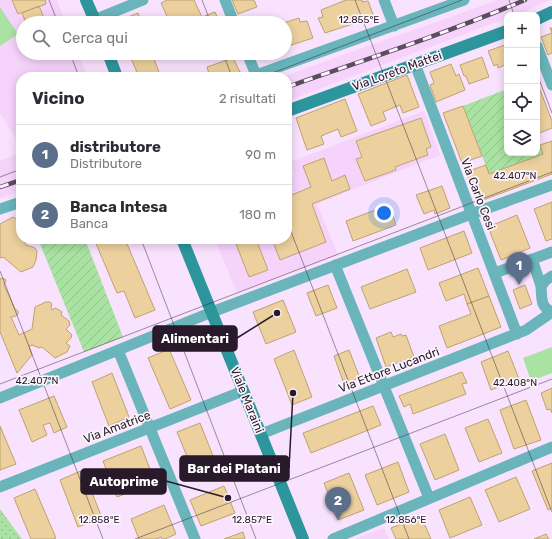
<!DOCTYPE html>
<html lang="it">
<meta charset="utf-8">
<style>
body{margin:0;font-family:Rubik,sans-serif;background:#f7f7f7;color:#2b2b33}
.controls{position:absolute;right:12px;top:12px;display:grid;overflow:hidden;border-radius:8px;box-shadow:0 2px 10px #0003}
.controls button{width:36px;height:36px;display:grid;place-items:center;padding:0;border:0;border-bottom:1px solid #e1e1e2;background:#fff;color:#2b2b33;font:20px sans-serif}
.you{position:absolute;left:384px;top:213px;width:14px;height:14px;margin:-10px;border:3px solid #fff;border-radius:50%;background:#1a73e8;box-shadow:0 0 0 6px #1a73e833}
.badge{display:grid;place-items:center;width:26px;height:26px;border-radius:50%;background:#2a7922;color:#fff;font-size:13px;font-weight:700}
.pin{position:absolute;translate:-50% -33px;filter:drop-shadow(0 1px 2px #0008)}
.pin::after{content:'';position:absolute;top:21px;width:14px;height:12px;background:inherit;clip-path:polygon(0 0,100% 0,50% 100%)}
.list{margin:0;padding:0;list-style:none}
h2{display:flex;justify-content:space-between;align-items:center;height:52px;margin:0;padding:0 16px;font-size:17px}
h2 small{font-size:13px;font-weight:400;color:#7c7c81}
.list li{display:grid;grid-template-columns:26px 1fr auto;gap:12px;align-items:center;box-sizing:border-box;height:60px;padding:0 16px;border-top:1px solid #e1e1e2}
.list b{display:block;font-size:15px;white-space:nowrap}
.list p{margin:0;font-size:13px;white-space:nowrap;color:#7c7c81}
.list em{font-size:13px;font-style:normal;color:#7c7c81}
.icon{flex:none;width:22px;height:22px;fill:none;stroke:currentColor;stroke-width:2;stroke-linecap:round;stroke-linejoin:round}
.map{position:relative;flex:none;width:552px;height:539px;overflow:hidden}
.search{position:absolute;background:#fff;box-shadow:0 2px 10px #0003;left:16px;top:16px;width:276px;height:44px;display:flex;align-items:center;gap:10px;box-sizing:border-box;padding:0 14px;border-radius:22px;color:#7c7c81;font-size:15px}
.panel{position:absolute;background:#fff;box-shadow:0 2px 10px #0003;left:16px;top:72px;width:276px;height:172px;border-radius:16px}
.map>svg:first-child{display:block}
.built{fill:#f6d3fb}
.grass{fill:url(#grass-dots)}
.garden{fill:url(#garden-furrows)}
.pitch{fill:#a9e2a2}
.building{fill:#ecd09e;stroke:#bda271}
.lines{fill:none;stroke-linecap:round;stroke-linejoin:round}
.street{stroke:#69b5bb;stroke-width:11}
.secondary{stroke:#2d969d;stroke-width:12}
.rail-casing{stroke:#5c4c5f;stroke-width:4.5}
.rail{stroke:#fdf5fe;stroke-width:3;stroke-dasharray:9;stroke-linecap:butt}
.ticks{fill:none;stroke:#281a2a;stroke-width:1;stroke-opacity:0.45}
.labels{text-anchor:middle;stroke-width:3.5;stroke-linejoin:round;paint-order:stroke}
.street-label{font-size:12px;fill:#281a2a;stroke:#fdf5fe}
.ticks-label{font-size:10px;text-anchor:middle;fill:#281a2a;stroke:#fdf5fe;stroke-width:3.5;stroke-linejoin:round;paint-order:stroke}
.leader{fill:none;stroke:#281a2a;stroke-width:1.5}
.callout-dot{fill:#281a2a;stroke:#fdf5fe;stroke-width:1.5}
.callout{fill:#281a2a;stroke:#281a2a;stroke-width:1.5}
.callout-label{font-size:13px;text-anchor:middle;font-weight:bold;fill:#fff}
</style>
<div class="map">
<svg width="552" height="539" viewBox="0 0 552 539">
<defs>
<pattern id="grass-dots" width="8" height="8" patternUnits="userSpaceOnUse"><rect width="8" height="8" fill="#a9e2a2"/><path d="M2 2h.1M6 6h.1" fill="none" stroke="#91c18c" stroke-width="1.8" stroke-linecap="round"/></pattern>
<pattern id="garden-furrows" width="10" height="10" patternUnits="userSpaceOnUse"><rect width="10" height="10" fill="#a9e2a2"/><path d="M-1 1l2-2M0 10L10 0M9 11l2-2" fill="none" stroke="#91c18c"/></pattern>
</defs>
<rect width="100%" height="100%" fill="#f9e2fd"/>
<path class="built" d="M0,0H57L66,23H23V53H78L88,77H21V147L0,113Z
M498,0H550L528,10L515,15H507V18L287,101V77H281Z
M424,111L440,155L317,204L338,255L237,293L215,239H287V180L294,177L290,162Z
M21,153V191L0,198V161Z
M384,528L389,539H354Z"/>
<path class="grass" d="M0,509L22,539H0Z"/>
<path class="garden" d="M507,89V153H537V138L543,154L489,174L463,106Z
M38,239H85L123,337L84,352Z"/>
<path class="pitch" d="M0,7L18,34L0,46Z
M552,347V373L531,381L523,358Z"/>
<path class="building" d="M12,0H45L46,4L18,14Z
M167,0H194L202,17L215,12L220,23H170L161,3Z
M232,0H254L257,7L238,14Z
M346,0H362V2L368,1L374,17L325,33L318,18L323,17L321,10Z
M39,6L46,23H26L22,13Z
M138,13L142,23H117L116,22Z
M299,18L300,22L307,21L313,38L285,47V23H283Z
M550,28H552V53L548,55L541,37L552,33Z
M505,45L506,48L507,47V64L498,68L497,64L494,66L488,51Z
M37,53H54L53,56L46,59L39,57Z
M138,53H156L158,57L154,59L159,72L146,77H139L130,56Z
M482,57L489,77L469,84L466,76H464L460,65Z
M233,58L241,74L232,77H210L207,67Z
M451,64L456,76L459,74L465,90L436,102L430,85L434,83L430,72Z
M407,75L419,107L403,113L400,105L383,112L386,120L371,126L358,94Z
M537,82L552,121V128L537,134Z
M345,99L357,131L341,137L338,129L321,136L324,144L307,150L296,118Z
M463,106L482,156L462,163L443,113Z
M421,118L431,147L426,149L428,155L395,167L396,170L365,181L356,159L362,157L356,141Z
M552,141V174L478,202L466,172L486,165L489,174L543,154L540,145Z
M324,158L332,181L345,175L350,189L312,204L326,242L280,260L272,239H287V197L311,187L303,166Z
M442,186L450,208L435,214L434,210L424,214L416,195Z
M552,202V239L546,241L534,209Z
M389,205L396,225L353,241L346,221Z
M517,215L530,248L501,260L488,227Z
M13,217L19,220V225H21V239H24L26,245L35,248L37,251L36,260L33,267L21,272L3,257L0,258V224Z
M464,231L472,253L428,270L420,248Z
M94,239H125L155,310L135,318L124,291L117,293Z
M234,239H256L268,270L249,277Z
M478,268L489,296L467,304L464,294L446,301L439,283Z
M407,269L416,292L370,309L361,287Z
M522,271L524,276L516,279L514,274Z
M2,278L6,280L4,285L15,309L18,311V314L16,316L11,317L19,335L32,329L35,307L46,302H50L52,304L51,307L52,310L55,308L59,310L62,312L61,315L69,321L70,325L66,329L72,335L71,338L66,343L70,346L67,352L55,358L42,347L39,348L32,345L29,346L32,355L17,373L0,332V279Z
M328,285L337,308L316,316L307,293Z
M525,285L532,304L520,309L513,290Z
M489,296L501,327L447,348L439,326L471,314L467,304Z
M283,300L296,332L266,344L253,312Z
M391,332L393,337L401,334L402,336L406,335L414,357L386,367L376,338Z
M169,349L191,400L170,409L148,358Z
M294,350L312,397L292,405L274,359Z
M349,350L360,378L344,384L334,356Z
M508,351L519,379L491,390L481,362Z
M462,372L467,383L462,384L466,394L413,414L410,404L404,407L399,396Z
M112,373L129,417L109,426L92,382Z
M552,388V413L550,409L547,410L541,393Z
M54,396L67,427L54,433L50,423L43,425L47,435L32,442L19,410Z
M526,400L541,440L514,449L500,410Z
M373,406L381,425L311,453L303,433Z
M488,419L502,453L479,462L465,428Z
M200,423L217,466L195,476L177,432Z
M0,426L16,464L0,470Z
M445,434L459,470L435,480L420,444Z
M141,446L155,482L117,497L103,461Z
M398,462L409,492L377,505L365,475Z
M552,463V508L548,510L532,471Z
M83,470L102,518L78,527L60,480Z
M349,473L364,510L338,520L324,483Z
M516,477L530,509L499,522L485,490Z
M224,486L235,513L201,526L190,500Z
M35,489L56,538L53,539H31L14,498Z
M470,497L482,525L450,538L439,510Z
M164,505L176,534L165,539H162L161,537L156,539H139L131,519Z
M421,516L431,539H396L391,528Z
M243,532L245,539H224Z
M546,534L549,539H534Z"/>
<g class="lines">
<path class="street" d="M225,0L234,23
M384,0L394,26
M94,20L143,0
M537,46L552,85
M247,53L256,75
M415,64L517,334
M251,77L464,0
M0,209L18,203L21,204
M532,259L541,286
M335,265L429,498
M495,273L552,252
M552,312C540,307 542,298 541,286L546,280L552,276
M118,350L195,539
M0,398L212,312L471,214L552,185
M261,434L526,330L552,312
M0,487L243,391
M333,539L552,447"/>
<path class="secondary" d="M86,0L96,23
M537,19L552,12
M108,53L117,77
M287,111L507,31
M182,239L303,539"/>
<g class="rail-casing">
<path id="rail" d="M287,87C367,59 447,33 525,0
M0,187L21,180"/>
</g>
<use href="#rail" class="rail"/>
</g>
<path class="ticks" d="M49,0L58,23M202,0L211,23M355,0L552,512M509,0L514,15M70,53L79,77M223,53L232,77M537,74L552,113M262,77L462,0M0,177L21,169M287,221L409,539M141,239L256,539M0,271L103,539M0,384L552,172M135,539L552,379"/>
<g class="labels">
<g class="street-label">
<text transform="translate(397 71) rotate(-20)" y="4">Via Loreto Mattei</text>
<text transform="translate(478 194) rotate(69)" y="4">Via Carlo Cesi</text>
<text transform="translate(389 370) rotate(-21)" y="4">Via Ettore Lucandri</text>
<text transform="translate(247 400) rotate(68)" y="4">Viale Maraini</text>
<text transform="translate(117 427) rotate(-21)" y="4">Via Amatrice</text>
</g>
</g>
<g class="ticks-label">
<text x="359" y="23">12.855°E</text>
<text x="515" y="179">42.407°N</text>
<text x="37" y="384">42.407°N</text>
<text x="515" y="386">42.408°N</text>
<text x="99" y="523">12.858°E</text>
<text x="252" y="523">12.857°E</text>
<text x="406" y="523">12.856°E</text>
</g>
<path class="leader" d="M277 313L237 338M293 393L289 468M228 498L166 481"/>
<g class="callout-dot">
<circle cx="277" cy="313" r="4"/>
<circle cx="293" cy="393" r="4"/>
<circle cx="228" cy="498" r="4"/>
</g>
<g class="callout">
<rect x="153" y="326" width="84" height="25" rx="4"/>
<rect x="180" y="456" width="109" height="25" rx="4"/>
<rect x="81" y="469" width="85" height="25" rx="4"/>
</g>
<g class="callout-label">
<text x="195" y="343">Alimentari</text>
<text x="234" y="473">Bar dei Platani</text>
<text x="124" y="486">Autoprime</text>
</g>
</svg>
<div class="controls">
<button>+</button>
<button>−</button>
<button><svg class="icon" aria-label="locate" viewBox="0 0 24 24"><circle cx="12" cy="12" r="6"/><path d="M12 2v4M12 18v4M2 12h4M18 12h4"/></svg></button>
<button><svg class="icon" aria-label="layers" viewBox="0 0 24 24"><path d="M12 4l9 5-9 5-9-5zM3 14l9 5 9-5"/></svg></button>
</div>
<div class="you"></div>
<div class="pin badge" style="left:519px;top:285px;background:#5c6f8a">1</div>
<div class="pin badge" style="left:338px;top:520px;background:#5c6f8a">2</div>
<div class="search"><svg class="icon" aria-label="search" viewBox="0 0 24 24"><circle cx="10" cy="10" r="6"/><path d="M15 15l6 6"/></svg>Cerca qui</div>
<section class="panel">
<h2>Vicino<small>2 risultati</small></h2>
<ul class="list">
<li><span class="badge" style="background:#5c6f8a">1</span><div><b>distributore</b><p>Distributore</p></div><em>90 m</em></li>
<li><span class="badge" style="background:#5c6f8a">2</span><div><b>Banca Intesa</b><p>Banca</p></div><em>180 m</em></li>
</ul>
</section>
</div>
